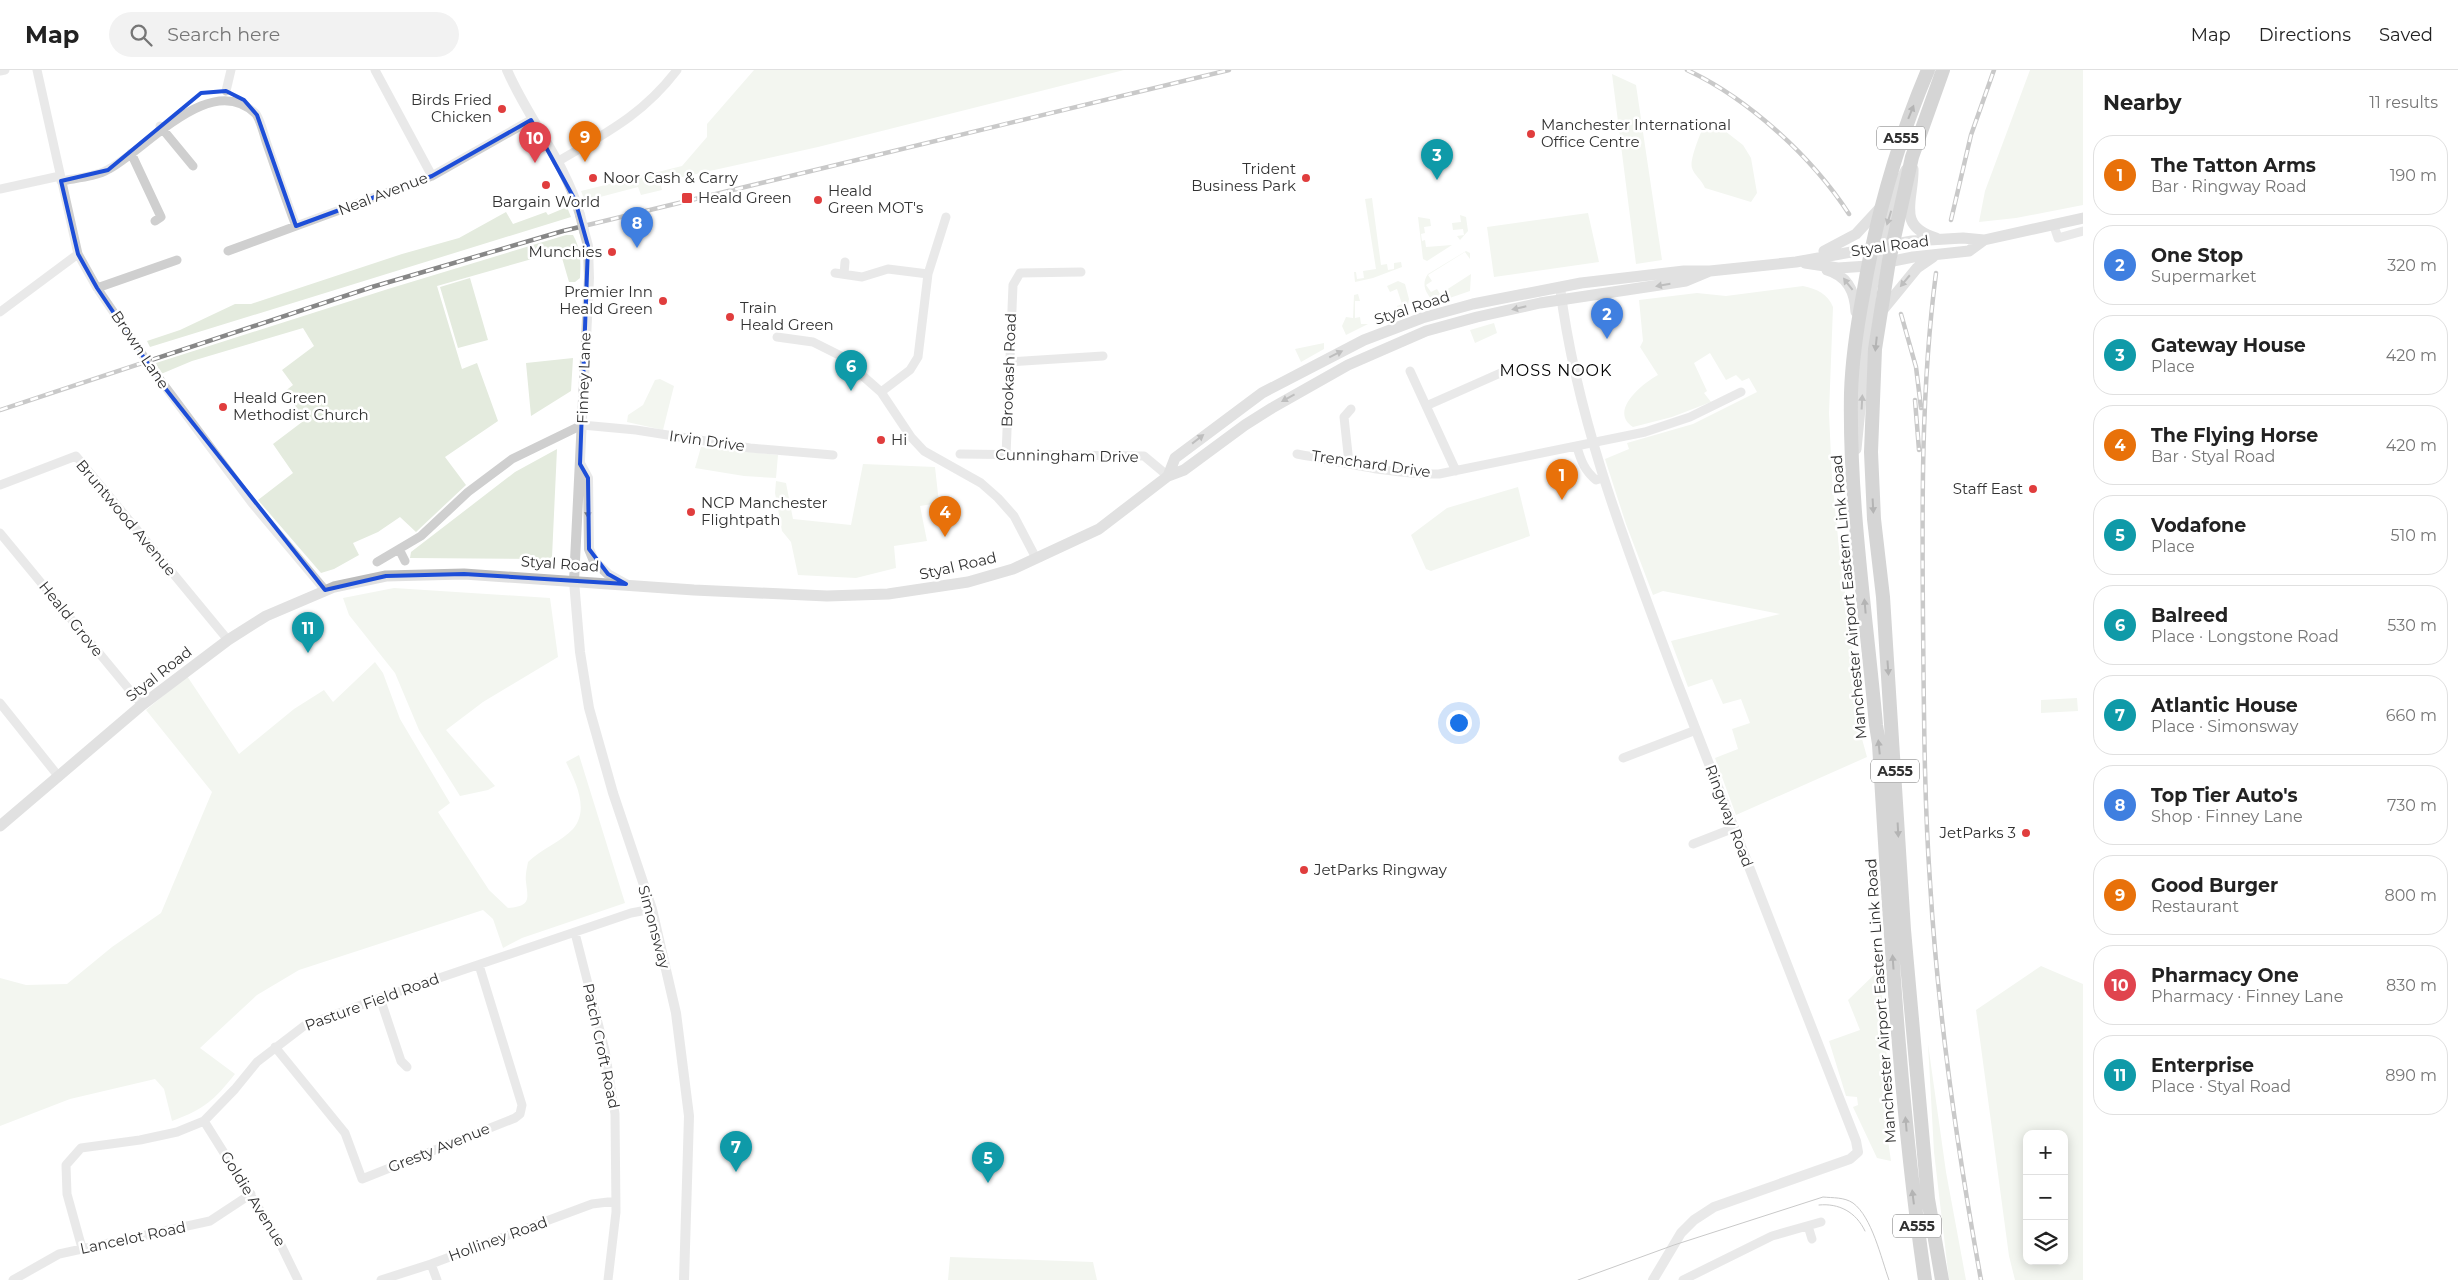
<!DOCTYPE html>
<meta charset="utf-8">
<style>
body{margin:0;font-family:Montserrat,sans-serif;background:#f2f2f2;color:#222}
.controls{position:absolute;right:15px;bottom:15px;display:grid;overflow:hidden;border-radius:10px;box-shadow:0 2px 12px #0003}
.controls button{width:45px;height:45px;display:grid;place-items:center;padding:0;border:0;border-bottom:1px solid #e0e0e0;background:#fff;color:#222;font:25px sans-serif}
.you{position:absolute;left:1458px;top:652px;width:18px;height:18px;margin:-12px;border:4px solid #fff;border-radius:50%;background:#1a73e8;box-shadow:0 0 0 8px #1a73e833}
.badge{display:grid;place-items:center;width:32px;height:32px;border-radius:50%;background:#db2777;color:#fff;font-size:16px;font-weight:700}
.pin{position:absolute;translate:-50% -41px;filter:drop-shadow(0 1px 2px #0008)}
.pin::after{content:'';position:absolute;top:26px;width:18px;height:15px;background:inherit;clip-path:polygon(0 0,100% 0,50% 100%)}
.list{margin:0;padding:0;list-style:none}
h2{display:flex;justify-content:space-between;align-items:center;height:65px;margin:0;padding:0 20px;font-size:21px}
h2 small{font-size:16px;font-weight:400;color:#767676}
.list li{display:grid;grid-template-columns:32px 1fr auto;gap:15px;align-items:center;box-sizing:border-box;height:80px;margin:0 10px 10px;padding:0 10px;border:1px solid #e0e0e0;border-radius:20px}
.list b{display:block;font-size:19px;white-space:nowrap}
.list p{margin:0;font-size:16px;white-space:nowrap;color:#767676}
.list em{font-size:16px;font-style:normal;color:#767676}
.icon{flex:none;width:28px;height:28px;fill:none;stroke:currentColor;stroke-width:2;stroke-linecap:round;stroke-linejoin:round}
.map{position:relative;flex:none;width:2083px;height:1210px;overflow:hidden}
header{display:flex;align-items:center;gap:30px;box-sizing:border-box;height:70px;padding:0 25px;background:#fff;border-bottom:1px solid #e0e0e0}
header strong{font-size:24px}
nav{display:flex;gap:28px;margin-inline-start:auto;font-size:18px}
.search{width:350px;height:45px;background:#f2f2f2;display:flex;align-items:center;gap:12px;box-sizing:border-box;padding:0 18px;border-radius:28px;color:#767676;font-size:19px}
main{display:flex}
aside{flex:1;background:#fff}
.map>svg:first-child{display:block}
.green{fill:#e4ebde;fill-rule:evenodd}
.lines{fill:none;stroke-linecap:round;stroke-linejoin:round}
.minor{stroke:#cfcfcf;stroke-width:9}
.tertiary{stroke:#cfcfcf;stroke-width:10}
.secondary{stroke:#bcbcbc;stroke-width:11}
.trunk{stroke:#a2a2a2;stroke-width:14}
.tram{stroke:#878787;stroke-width:1}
.rail-casing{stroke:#878787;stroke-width:4.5}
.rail{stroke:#fff;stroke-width:2.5;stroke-dasharray:8;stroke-linecap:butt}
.minor-bridge{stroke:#cfcfcf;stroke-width:9}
.tertiary-bridge{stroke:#cfcfcf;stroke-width:10}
.oneway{fill:#595959}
.oneway2{fill:#707070}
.oneway3{fill:#797979}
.marked{fill:none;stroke:#1d4ed8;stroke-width:4;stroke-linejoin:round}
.poi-dot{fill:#e03d3d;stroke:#fff;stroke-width:2}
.labels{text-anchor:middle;stroke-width:5;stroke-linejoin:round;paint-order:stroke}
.shield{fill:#fff;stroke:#707070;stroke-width:1}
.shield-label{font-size:14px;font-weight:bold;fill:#323232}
.poi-label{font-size:15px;fill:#323232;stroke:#fff;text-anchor:start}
.street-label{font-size:15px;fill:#323232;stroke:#fff}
.neighbourhood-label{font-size:16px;letter-spacing:1px;fill:#000;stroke:#fff}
</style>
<header>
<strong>Map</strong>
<div class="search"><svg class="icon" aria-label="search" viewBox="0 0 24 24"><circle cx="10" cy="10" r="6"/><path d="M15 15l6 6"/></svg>Search here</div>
<nav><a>Map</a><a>Directions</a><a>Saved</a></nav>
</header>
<main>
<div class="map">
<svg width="2083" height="1210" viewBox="0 0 2083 1210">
<rect width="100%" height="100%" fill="#fff"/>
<path class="green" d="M754,0H1124L818,77L660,112L662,120L641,125L638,117L585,131L581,121L682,96L707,67V54Z
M2030,0H2083V135L2016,148L1979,152L1985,121Z
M1612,4L1636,15L1662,190L1636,194Z
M1705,54H1716L1743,75L1751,88L1757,123L1751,132L1705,118C1702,110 1694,105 1692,98C1689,91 1701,61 1705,54Z
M1372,128L1381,195L1387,194L1388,200L1394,199V193L1401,192L1402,197L1373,208L1355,212L1354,202H1356L1357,209L1364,208L1363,201L1376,199L1365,129Z
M567,137L571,147L150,277L147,271L180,260L235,234H251L402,184L459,168L506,142L513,154L546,142L548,145Z
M1588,143L1599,192L1494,207L1487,157Z
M1460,145L1466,147L1468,161L1460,170L1457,166L1464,165L1463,159L1453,160L1452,153L1461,152Z
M1418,147L1430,149L1431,156L1424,157L1425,163L1421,164L1422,171L1425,170L1426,177L1452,175L1427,191L1423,189Z
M566,165H573C581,179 581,192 580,208L575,212H569L560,181L437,216L462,299L477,293L498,351L445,387L466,415L416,462L400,447L378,462L353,473L359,485L334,499L321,503L258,430L293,403L273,374L306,349L284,322L293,315L282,300L314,276L303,258L192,291L161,304L156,293L388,219Z
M1465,182L1428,205L1432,211L1426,215L1431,222L1437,219L1440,224L1471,204L1470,221L1435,233C1427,225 1420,215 1428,204L1466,181L1470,183V189Z
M470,208L488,270L458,278L440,217Z
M1398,211L1405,214L1409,229L1407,241L1400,243L1397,236L1402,234L1397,219L1390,222L1387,216Z
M1803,216C1817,219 1828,224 1833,237L1829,343L1832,409L1842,507L1850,548L1859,658L1867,687L1736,745L1715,688L1738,679L1732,659L1750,653L1741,629L1723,634L1712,609L1688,617L1671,571L1780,544L1663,521L1653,525L1626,454L1605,389L1629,379L1627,373L1693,354L1757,322L1749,308L1742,311L1736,305L1726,310L1710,283L1694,293L1707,321L1704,323L1711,332L1672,347L1633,357C1608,341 1643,313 1658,305L1640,277L1643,271L1639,230L1697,223L1726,226Z
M1358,224L1360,231H1355V248L1360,247L1361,254H1368L1346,265L1342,256L1346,247L1353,248L1354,225Z
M1494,253L1497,263L1475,273L1470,260Z
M1324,273V279L1301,292L1295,279Z
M573,288L571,321L531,346L526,293Z
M660,309L674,316L663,360L627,352L628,345L643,335L655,310Z
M701,377L778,385L776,408L744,406L695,398Z
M557,379L552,487L548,489L410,488L411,482L515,402Z
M863,394L935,397L939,433L920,436L927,471L894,476L896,498L856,508L798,505L791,472L782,461L775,423L776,411L786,413L793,449L851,455Z
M1518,417L1530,466L1431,501L1426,499L1411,465L1447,438Z
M394,518L550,528L558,587L483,632L446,660L495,716L488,720L460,726L419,660L395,603L349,545L343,528Z
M375,592L383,603L400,649L450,733L438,742L489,820L508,838C531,836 528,829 526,812C525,805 527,798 528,792C541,779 561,772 573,759C590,739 575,711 566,692L579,685L625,833L522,868L503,878L493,849L483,840L299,900L257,925L200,978L235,1004C214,1030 205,1039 172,1051L164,1019L155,1009L70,1029L0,1056V908L26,915L67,914L112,877L161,843L212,722L146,640L187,606L239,684L294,639L324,620L333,632Z
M2077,628L2078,641L2041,643V630Z
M2041,896L2083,914V1210H2015L2009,1186L1976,940ZM2027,1064H2064V1191H2027Z
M1880,899L1887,990L1885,999L1891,1009C1882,1035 1887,1063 1891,1091L1877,1088L1853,1037L1858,1035L1857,1027L1846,1026L1829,971L1860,960L1848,930Z
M1928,974L1946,1102L1966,1210H1949L1934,1082Z
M950,1187L1093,1192L1097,1210H948Z"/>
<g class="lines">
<path class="minor" d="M37,0L78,184L97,218L136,275
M375,0L432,106
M0,1L5,0
M226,21L231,0
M160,56L193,96
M131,83L161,147L155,151
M557,92C604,64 642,46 677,0
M61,111C76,108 96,107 109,99C149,77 211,0 256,44C262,53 264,67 268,77C277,103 286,130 296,156
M0,119L60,106
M2054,156L2058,168L2083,161
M228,181L432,106L531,50
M835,203L862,207L888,199L928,204
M844,204L845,192
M97,218L177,190
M0,242L78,184
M777,267L813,272L839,285L881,322L911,367L924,381L981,413L998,428L1014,446L1036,488
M1008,292L1103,286
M152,299L252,433L325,520
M1410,301L1456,401
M881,322L910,300L918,287L928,204L946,147
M1426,336L1505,301
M1577,377C1581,391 1585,401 1596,410L1603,408
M960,384L1144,386L1168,406
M1297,384C1343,392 1392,405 1439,404L1645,362L1690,347L1741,322
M1006,385L1013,215L1020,203L1081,202
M1349,393L1344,347L1351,339
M0,415L76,386L228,570
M0,463L142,635
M399,479L421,466L468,422L512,389L582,355L636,360L750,378L833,385
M377,492L399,479L405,491
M0,633L59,707
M1623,688L1696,660
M1693,774L1734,758
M575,863L605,980L615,1044L616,1142L608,1210
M380,928L401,991L407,997
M275,977L345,1063L362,1109L515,1048L520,1044L522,1035L479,895
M204,1051L278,1169L298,1210
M1808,1156L1812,1169
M82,1178L67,1124L66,1095L81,1078L140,1070L177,1062L204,1051L235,1019L257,992L304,956L380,928L631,843L652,839
M431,1194L437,1210
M13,1210L59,1184L210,1151L251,1124
M381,1210L431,1194L592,1134L616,1131
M1683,1210L1772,1166L1821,1152"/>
<path class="tertiary" d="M507,0C528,49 566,93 580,145
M584,161L588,176L589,208L574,511L580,582L589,638L613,723L652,839L676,943L689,1046L684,1210
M1560,217C1577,353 1628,481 1676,609C1735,763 1796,917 1856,1071L1858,1082L1850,1089L1714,1137L1694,1150L1681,1163L1653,1210
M581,395L588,408L589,479L594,491L608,504L626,514"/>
<path class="secondary" d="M1913,99C1914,129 1895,156 1936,168
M1824,181L1856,164L1880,138
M1880,182L1898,115L1906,100
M1805,193L1838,198L1868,196L1913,187L1969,181L1984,170
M1827,200C1848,206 1855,222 1856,242
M1881,242L1917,198L1933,187
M1856,379L1872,218L1880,187L1893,175
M1168,406L1175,388L1262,323L1364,270L1422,248L1473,234L1581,213L1684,201H1710L1796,192L1912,171L1963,168L1984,170L2083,148
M0,756L142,635L228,570L266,546L334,517L386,506L464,504L694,520L827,526L888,524L968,512L1013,499L1099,459L1168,406L1184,400L1245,355L1272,338L1348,295L1426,261L1477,247L1540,233L1686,211L1710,201"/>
<path class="trunk" d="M1925,1210C1899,1032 1890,853 1879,674L1876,655C1866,544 1849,433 1851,323C1852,290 1857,257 1863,225C1876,147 1897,73 1928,0
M1942,1210L1928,1129L1917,1005L1904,860L1883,527L1874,449L1871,382L1875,279L1889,191L1912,87L1943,0"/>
<path class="tram" d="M1819,1135C1839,1133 1856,1142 1865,1161
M1578,1210L1674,1175L1823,1127C1833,1128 1844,1127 1853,1133C1872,1147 1881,1188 1889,1210"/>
<g class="rail-casing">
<path id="rail" d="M1687,0C1749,29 1812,87 1849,144
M1951,150L1971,65L1994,0
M1936,203C1921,318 1922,436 1923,553C1924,639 1924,726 1930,812C1938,946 1957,1078 1981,1210
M1901,244L1916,297L1921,338
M1915,330L1919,380
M0,340L372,217L563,161L1229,0"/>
</g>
<use href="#rail" class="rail"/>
<path class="minor-bridge" d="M136,275L152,299"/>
<path class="tertiary-bridge" d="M580,145L584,161"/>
</g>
<defs><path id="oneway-solid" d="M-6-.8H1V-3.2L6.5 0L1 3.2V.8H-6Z" transform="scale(1.25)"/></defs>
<g class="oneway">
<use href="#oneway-solid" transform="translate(1911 42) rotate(-68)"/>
<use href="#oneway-solid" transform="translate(1876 274) rotate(96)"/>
<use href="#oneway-solid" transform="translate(1873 436) rotate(87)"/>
<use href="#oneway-solid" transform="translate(1865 536) rotate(-95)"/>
<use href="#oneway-solid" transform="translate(1888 598) rotate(86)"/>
<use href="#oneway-solid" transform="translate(1879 677) rotate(-96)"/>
<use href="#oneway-solid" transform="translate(1898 760) rotate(87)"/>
<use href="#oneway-solid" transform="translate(1893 892) rotate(-94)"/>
<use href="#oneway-solid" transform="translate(1906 1054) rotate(-95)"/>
<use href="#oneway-solid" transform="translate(1913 1127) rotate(-97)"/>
</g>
<g class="oneway2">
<use href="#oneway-solid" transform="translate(1889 148) rotate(107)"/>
<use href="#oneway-solid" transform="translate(1905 211) rotate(130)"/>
<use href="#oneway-solid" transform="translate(1848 214) rotate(-128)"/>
<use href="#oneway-solid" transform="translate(1663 215) rotate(170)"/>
<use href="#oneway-solid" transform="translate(1519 238) rotate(167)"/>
<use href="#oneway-solid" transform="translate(1336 284) rotate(-26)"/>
<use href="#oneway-solid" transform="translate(1288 328) rotate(151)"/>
<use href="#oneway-solid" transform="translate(1862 332) rotate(-87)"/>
<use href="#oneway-solid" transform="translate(1198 369) rotate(-38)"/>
</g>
<use class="oneway3" href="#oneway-solid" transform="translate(588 441) rotate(89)"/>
<path d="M0 0H2083V1210H0ZM226,21L244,30L257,45L296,156L432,106L531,50L575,130L588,176L580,394L588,408L589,479L608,504L626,514L464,504L386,506L325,520L161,313L97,218L78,184L61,111L108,100L201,23Z" fill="#fff" fill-opacity=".55" fill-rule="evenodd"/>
<path class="marked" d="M226,21L244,30L257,45L296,156L432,106L531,50L575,130L588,176L580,394L588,408L589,479L608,504L626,514L464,504L386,506L325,520L161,313L97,218L78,184L61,111L108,100L201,23Z"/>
<g class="poi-dot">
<circle cx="502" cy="39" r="5"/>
<circle cx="1531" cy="64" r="5"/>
<circle cx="593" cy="108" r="5"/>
<circle cx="1306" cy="108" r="5"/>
<circle cx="546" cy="115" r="5"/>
<rect x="681" y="122" width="12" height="12" rx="2.5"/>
<circle cx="818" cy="130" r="5"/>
<circle cx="612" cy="182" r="5"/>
<circle cx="663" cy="231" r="5"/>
<circle cx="730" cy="247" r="5"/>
<circle cx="223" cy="337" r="5"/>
<circle cx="881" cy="370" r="5"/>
<circle cx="2033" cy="419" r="5"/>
<circle cx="691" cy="442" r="5"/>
<circle cx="2026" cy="763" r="5"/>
<circle cx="1304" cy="800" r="5"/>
</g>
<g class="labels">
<g class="shield">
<rect x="1877" y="56.5" width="48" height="23" rx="4"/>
<rect x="1871" y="689.5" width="48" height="23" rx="4"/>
<rect x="1893" y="1144.5" width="48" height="23" rx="4"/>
</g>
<g class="shield-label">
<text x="1901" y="73">A555</text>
<text x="1895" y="706">A555</text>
<text x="1917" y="1161">A555</text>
</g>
<g class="poi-label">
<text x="492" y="35" text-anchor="end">Birds Fried<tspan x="492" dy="17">Chicken</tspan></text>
<text x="1541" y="60">Manchester International<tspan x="1541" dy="17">Office Centre</tspan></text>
<text x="1296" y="104" text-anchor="end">Trident<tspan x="1296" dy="17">Business Park</tspan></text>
<text x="603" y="113">Noor Cash &amp; Carry</text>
<text x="828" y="126">Heald<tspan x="828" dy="17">Green MOT's</tspan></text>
<text x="698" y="133">Heald Green</text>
<text x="546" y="137" text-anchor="middle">Bargain World</text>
<text x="602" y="187" text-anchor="end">Munchies</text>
<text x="653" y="227" text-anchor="end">Premier Inn<tspan x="653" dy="17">Heald Green</tspan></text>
<text x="740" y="243">Train<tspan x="740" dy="17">Heald Green</tspan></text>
<text x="233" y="333">Heald Green<tspan x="233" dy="17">Methodist Church</tspan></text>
<text x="891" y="375">Hi</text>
<text x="2023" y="424" text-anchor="end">Staff East</text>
<text x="701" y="438">NCP Manchester<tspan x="701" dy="17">Flightpath</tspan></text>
<text x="2016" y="768" text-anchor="end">JetParks 3</text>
<text x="1314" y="805">JetParks Ringway</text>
</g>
<g class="street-label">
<text transform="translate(383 124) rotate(-21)" y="5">Neal Avenue</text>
<text transform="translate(1890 176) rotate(-8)" y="5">Styal Road</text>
<text transform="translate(1412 238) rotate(-18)" y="5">Styal Road</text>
<text transform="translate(140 280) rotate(56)" y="5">Brown Lane</text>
<text transform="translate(1009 300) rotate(-88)" y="5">Brookash Road</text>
<text transform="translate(584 308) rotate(-88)" y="5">Finney Lane</text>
<text transform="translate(707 371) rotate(8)" y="5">Irvin Drive</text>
<text transform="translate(1067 386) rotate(1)" y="5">Cunningham Drive</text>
<text transform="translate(1371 394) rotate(8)" y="5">Trenchard Drive</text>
<text transform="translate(126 448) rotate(50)" y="5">Bruntwood Avenue</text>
<text transform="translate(560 494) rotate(4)" y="5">Styal Road</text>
<text transform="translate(958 496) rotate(-13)" y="5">Styal Road</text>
<text transform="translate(1849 527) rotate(-95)" y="5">Manchester Airport Eastern Link Road</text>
<text transform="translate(71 549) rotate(51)" y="5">Heald Grove</text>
<text transform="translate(159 604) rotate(-38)" y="5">Styal Road</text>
<text transform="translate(1729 746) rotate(69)" y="5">Ringway Road</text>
<text transform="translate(654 857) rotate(75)" y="5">Simonsway</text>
<text transform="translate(1881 931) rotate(-94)" y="5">Manchester Airport Eastern Link Road</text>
<text transform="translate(372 932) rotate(-20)" y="5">Pasture Field Road</text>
<text transform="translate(601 976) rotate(78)" y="5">Patch Croft Road</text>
<text transform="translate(439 1078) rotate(-22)" y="5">Gresty Avenue</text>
<text transform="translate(253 1129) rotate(58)" y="5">Goldie Avenue</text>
<text transform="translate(133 1168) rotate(-12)" y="5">Lancelot Road</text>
<text transform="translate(498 1169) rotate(-20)" y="5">Holliney Road</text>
</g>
<g class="neighbourhood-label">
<text x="1556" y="306">MOSS NOOK</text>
</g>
</g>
</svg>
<div class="controls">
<button>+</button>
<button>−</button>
<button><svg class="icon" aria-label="layers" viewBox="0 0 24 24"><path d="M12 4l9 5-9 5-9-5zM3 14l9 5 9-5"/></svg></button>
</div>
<div class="you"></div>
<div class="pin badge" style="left:1562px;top:430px;background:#e8710a">1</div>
<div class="pin badge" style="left:1607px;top:269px;background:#3f7fe0">2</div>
<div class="pin badge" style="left:1437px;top:110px;background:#0f9aa8">3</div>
<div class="pin badge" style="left:945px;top:467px;background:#e8710a">4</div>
<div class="pin badge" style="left:988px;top:1113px;background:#0f9aa8">5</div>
<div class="pin badge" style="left:851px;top:321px;background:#0f9aa8">6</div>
<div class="pin badge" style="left:736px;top:1102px;background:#0f9aa8">7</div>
<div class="pin badge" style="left:637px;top:178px;background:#3f7fe0">8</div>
<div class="pin badge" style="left:585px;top:92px;background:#e8710a">9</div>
<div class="pin badge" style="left:535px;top:93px;background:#e0444e">10</div>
<div class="pin badge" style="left:308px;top:583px;background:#0f9aa8">11</div>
</div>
<aside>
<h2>Nearby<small>11 results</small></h2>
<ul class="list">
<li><span class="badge" style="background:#e8710a">1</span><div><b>The Tatton Arms</b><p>Bar · Ringway Road</p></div><em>190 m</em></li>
<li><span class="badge" style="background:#3f7fe0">2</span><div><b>One Stop</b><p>Supermarket</p></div><em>320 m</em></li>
<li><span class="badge" style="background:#0f9aa8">3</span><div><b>Gateway House</b><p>Place</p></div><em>420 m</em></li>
<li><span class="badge" style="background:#e8710a">4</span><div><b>The Flying Horse</b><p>Bar · Styal Road</p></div><em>420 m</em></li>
<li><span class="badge" style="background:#0f9aa8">5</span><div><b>Vodafone</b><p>Place</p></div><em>510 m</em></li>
<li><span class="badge" style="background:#0f9aa8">6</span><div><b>Balreed</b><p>Place · Longstone Road</p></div><em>530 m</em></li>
<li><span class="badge" style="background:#0f9aa8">7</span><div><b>Atlantic House</b><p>Place · Simonsway</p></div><em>660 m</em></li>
<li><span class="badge" style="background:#3f7fe0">8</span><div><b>Top Tier Auto's</b><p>Shop · Finney Lane</p></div><em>730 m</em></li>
<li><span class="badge" style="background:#e8710a">9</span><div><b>Good Burger</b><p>Restaurant</p></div><em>800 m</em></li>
<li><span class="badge" style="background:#e0444e">10</span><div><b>Pharmacy One</b><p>Pharmacy · Finney Lane</p></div><em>830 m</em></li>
<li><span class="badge" style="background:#0f9aa8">11</span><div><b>Enterprise</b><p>Place · Styal Road</p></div><em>890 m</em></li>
</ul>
</aside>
</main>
